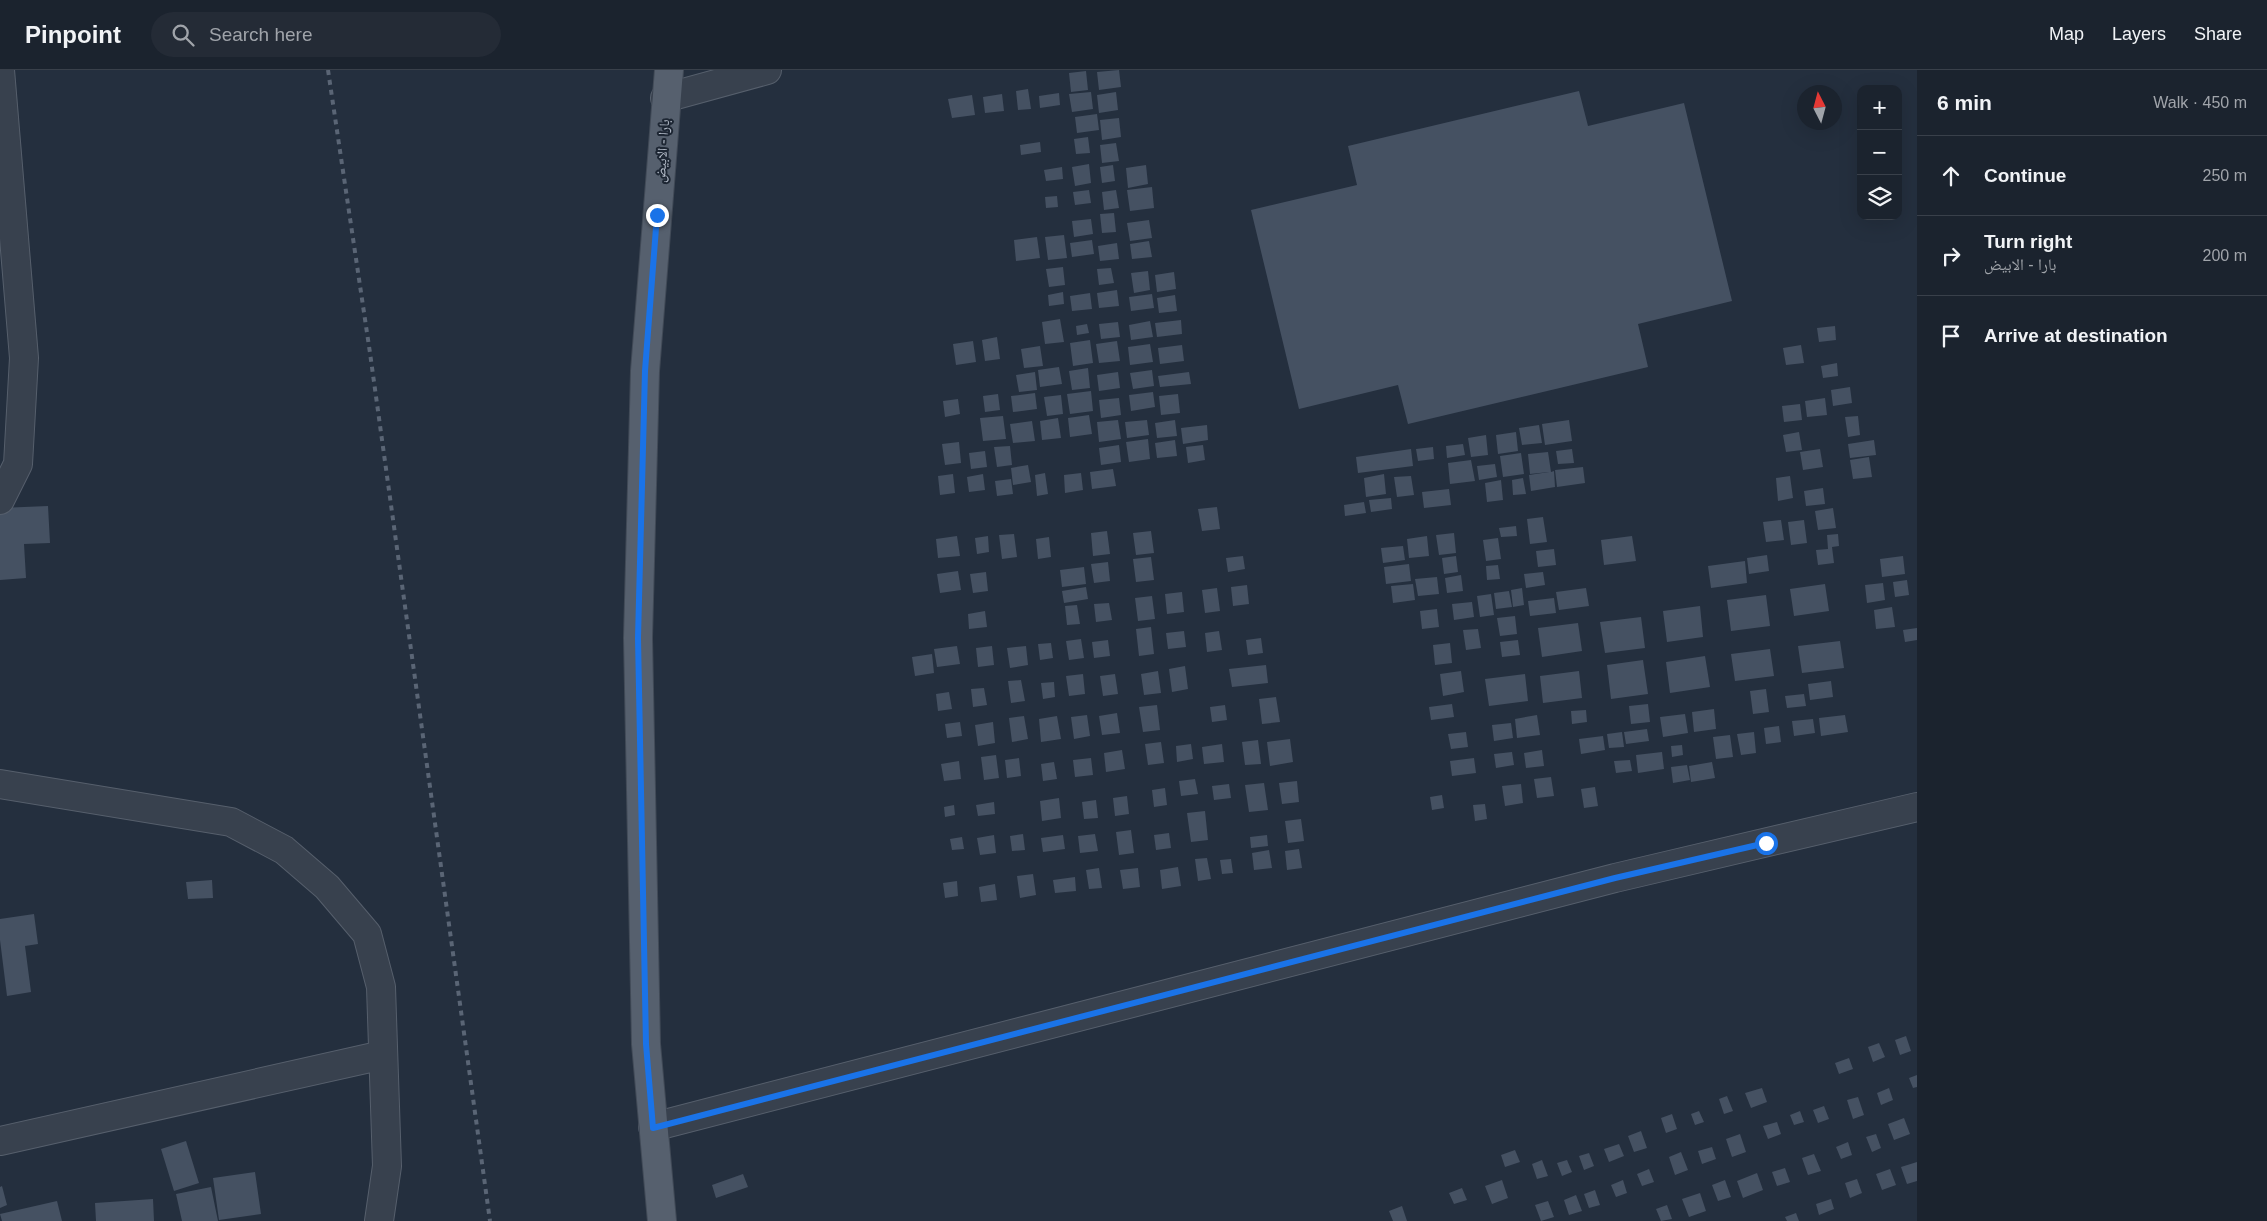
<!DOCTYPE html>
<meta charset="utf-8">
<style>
body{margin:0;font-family:Helvetica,"Noto Naskh Arabic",sans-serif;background:#242b36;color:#f1f3f6}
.controls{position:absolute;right:15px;top:15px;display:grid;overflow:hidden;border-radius:10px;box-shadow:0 5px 20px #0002}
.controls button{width:45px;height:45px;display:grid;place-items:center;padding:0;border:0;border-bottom:1px solid #39404a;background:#1b232e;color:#f1f3f6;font:25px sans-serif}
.compass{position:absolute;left:1797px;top:15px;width:45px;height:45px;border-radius:50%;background:#1b232e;box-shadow:0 5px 20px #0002;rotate:354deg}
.stop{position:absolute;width:15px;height:15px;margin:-11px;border:4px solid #1a73e8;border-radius:50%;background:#fff}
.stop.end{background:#1a73e8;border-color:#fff;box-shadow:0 1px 5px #0008}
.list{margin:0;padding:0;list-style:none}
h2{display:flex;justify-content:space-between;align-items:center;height:65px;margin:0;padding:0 20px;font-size:21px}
h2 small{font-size:16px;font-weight:400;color:#a0a4aa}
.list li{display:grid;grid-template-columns:32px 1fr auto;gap:15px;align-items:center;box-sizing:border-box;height:80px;padding:0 20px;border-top:1px solid #39404a}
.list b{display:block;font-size:19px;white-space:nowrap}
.list p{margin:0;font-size:16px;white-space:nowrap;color:#a0a4aa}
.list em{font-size:16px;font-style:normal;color:#a0a4aa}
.icon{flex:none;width:28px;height:28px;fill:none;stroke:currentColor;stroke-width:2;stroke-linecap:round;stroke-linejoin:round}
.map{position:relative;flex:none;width:1917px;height:1151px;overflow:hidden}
header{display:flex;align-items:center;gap:30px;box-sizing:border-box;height:70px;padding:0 25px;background:#1b232e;border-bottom:1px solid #39404a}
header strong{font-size:24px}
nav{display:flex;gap:28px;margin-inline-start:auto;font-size:18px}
.search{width:350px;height:45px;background:#242b36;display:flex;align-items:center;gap:12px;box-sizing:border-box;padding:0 18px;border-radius:28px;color:#a0a4aa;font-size:19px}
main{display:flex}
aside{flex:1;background:#1b232e}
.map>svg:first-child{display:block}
.building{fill:#455162}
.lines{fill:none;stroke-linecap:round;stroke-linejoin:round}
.minor-casing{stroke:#565f6c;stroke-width:30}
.major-casing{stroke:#414a57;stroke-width:30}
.minor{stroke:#38414e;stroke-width:28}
.major{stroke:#56606e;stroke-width:28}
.rail{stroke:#5a6575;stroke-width:4;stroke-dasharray:5 5;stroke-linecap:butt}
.route{stroke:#1a73e8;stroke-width:6}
.labels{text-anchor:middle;stroke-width:4;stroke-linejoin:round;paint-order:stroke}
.street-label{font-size:14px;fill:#b4bcc9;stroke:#1d2633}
</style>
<header>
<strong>Pinpoint</strong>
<div class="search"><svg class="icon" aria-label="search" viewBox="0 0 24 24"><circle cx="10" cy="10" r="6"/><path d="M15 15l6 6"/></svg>Search here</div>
<nav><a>Map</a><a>Layers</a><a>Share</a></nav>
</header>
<main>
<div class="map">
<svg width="1917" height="1151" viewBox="0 0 1917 1151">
<rect width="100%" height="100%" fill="#242f3e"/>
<path class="building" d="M1119,0L1121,17L1099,20L1097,2Z
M1086,1L1088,20L1071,22L1069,3Z
M1028,19L1031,39L1018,40L1016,21Z
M1579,21L1588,56L1684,33L1732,231L1638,254L1648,297L1408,354L1398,315L1299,339L1251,140L1357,115L1348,76Z
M1091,22L1093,39L1072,42L1069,24Z
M1116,22L1118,40L1099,43L1097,25Z
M1059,23L1060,35L1040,38L1039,26Z
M1002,24L1004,41L985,43L983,27Z
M972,25L975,45L952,48L948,29Z
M1097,44L1099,60L1077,63L1075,47Z
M1119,48L1121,67L1102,70L1100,50Z
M1088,67L1090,83L1076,84L1074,69Z
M1040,72L1041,82L1021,85L1020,75Z
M1116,73L1119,91L1102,93L1100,75Z
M1089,94L1091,113L1075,116L1072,97Z
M1113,95L1115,111L1102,113L1100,97Z
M1146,95L1148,114L1128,118L1126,98Z
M1062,97L1063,109L1046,111L1044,100Z
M1152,117L1154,138L1130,141L1127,120Z
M1089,120L1091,133L1075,135L1073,122Z
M1116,120L1119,138L1104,140L1102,122Z
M1057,126L1058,137L1046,138L1045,127Z
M1114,143L1116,162L1102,163L1100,144Z
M1091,149L1093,164L1074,167L1072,151Z
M1149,150L1152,168L1130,171L1127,153Z
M1064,165L1067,188L1048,190L1045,167Z
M1037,167L1040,188L1016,191L1014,170Z
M1092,170L1094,184L1072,187L1070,173Z
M1149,171L1152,187L1132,189L1130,174Z
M1117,173L1119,189L1100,191L1098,176Z
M1063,197L1065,215L1049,217L1046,199Z
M1111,198L1114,213L1099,215L1097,199Z
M1148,201L1150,220L1134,223L1131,203Z
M1174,202L1176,219L1157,222L1155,205Z
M1117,220L1119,236L1099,238L1097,223Z
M1063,222L1064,234L1049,236L1048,225Z
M1090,223L1092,239L1072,241L1070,226Z
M1152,224L1154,238L1131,241L1129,227Z
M1175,225L1177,241L1159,243L1157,228Z
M1060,249L1064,272L1045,274L1042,252Z
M1181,250L1182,264L1157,267L1155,253Z
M1150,251L1153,267L1131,270L1129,255Z
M1118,252L1120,267L1101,269L1099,254Z
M1087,254L1089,263L1077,265L1076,256Z
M1835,256L1836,270L1819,272L1817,258Z
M997,267L1000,289L985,291L982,270Z
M1090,270L1093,293L1073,296L1070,273Z
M973,271L976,292L956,295L953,274Z
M1117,271L1120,291L1099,293L1096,274Z
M1150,274L1153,292L1130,295L1128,277Z
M1182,275L1184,291L1160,294L1158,278Z
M1801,275L1804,293L1786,295L1783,278Z
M1040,276L1043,296L1024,298L1021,279Z
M1837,293L1838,306L1823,308L1821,296Z
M1059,297L1062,314L1040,317L1038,300Z
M1088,298L1090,318L1072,320L1069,301Z
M1152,300L1154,316L1133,319L1130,303Z
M1035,302L1037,320L1019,322L1016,305Z
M1118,302L1120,318L1099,321L1097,305Z
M1189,302L1191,314L1160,317L1158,306Z
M1850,317L1852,333L1833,336L1831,320Z
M1091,321L1093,341L1070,344L1067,324Z
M1153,322L1155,337L1131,341L1129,325Z
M1035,323L1037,339L1013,342L1011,326Z
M998,324L1000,340L985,342L983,326Z
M1178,324L1180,343L1161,345L1159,326Z
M1061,325L1063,344L1047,346L1044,327Z
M1119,328L1121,345L1101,348L1099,330Z
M1825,328L1827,345L1807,347L1805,331Z
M958,329L960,344L945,347L943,331Z
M1800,334L1802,350L1784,352L1782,336Z
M1089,345L1092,364L1070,367L1068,348Z
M1003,346L1006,369L983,371L980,348Z
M1858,346L1860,365L1848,367L1845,347Z
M1058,348L1061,368L1042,370L1040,351Z
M1118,350L1121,369L1099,372L1097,352Z
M1147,350L1149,365L1127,368L1125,352Z
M1175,350L1177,366L1157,368L1155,353Z
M1569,350L1572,371L1545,375L1542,354Z
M1032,351L1035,371L1013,373L1010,354Z
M1207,355L1208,370L1183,374L1181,358Z
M1539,355L1542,373L1522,375L1519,358Z
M1516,362L1518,381L1498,384L1496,365Z
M1799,362L1802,380L1786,382L1783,365Z
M1486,365L1488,385L1471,387L1468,368Z
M1148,369L1150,389L1129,392L1126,372Z
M1175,370L1177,386L1157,388L1155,373Z
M1874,370L1876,385L1850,388L1848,374Z
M959,372L961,393L945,395L942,374Z
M1463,374L1465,385L1447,388L1446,376Z
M1119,375L1121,392L1101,395L1099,378Z
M1203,375L1205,390L1188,393L1186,377Z
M1010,376L1012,395L997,397L994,377Z
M1433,377L1434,389L1418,391L1416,379Z
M1411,379L1413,396L1358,403L1356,387Z
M1572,379L1574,393L1558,394L1556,381Z
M1820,379L1823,397L1803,400L1800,382Z
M985,381L987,397L971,399L969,383Z
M1548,382L1551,402L1554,401L1555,417L1531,421L1529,405L1549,402L1530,404L1528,384Z
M1521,383L1524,404L1503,407L1500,386Z
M1869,387L1872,407L1853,409L1850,390Z
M1471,390L1475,411L1450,414L1448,393Z
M1495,394L1497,407L1479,410L1477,396Z
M1028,395L1031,412L1013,415L1011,398Z
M1583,397L1585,413L1557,417L1555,400Z
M1113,399L1116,416L1092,419L1090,402Z
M1045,403L1048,424L1037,426L1035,405Z
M1081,403L1083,420L1065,423L1064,405Z
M953,404L955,423L940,425L938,406Z
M983,404L985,420L969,422L967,407Z
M1384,404L1386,424L1366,427L1364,408Z
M1411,406L1414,425L1397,427L1394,407Z
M1790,406L1793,428L1778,431L1776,408Z
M1523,408L1526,424L1513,425L1512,410Z
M1011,409L1013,424L997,426L995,411Z
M1501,410L1503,430L1487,432L1485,413Z
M1823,418L1825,434L1806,436L1804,421Z
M1449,419L1451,435L1424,438L1422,422Z
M1391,428L1392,439L1371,442L1369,430Z
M1364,432L1366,443L1345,446L1344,435Z
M48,436L50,473L24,474L26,508L0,510V438Z
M1217,437L1220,459L1202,461L1198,439Z
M1833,438L1836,458L1818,460L1815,441Z
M1543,447L1547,472L1530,474L1527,449Z
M1781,450L1784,470L1766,472L1763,452Z
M1804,450L1807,473L1791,475L1788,452Z
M1516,456L1517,466L1501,467L1499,458Z
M1107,461L1110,484L1093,486L1091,463Z
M1151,461L1154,483L1136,485L1133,463Z
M1454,463L1456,483L1439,485L1436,465Z
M1014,464L1017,487L1002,489L999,465Z
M1838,464L1839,476L1832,477L1834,493L1818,495L1816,480L1828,479L1827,465Z
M957,466L960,486L938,488L936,469Z
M988,466L989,482L977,484L975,468Z
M1427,466L1429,486L1409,488L1407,469Z
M1632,466L1636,491L1604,495L1601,470Z
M1049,467L1051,487L1038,489L1036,469Z
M1498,468L1501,489L1486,491L1483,470Z
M1403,476L1405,490L1383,493L1381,478Z
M1554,479L1556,495L1538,497L1536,481Z
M1767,485L1769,501L1749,504L1747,488Z
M1243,486L1245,499L1228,502L1226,488Z
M1456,486L1458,502L1444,504L1442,488Z
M1903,486L1905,504L1882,507L1880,489Z
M1151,487L1154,510L1136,512L1133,489Z
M1745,491L1747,513L1711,518L1708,496Z
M1108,492L1110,511L1094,513L1091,494Z
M1409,494L1411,511L1386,514L1384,497Z
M1498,495L1500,509L1487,510L1486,496Z
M1084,497L1086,514L1062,517L1060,500Z
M958,501L961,520L940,523L937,504Z
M986,502L988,521L973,523L970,504Z
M1543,502L1545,515L1526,518L1524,504Z
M1461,505L1463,521L1447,523L1445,508Z
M1437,507L1439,524L1418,526L1415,509Z
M1907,510L1909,525L1895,527L1893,512Z
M1883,513L1885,530L1867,533L1865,515Z
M1413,514L1415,530L1393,533L1391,516Z
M1825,514L1829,541L1794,546L1790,519Z
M1247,515L1249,534L1233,536L1231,517Z
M1086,517L1088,529L1064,533L1062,521Z
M1217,518L1220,541L1205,543L1202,520Z
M1522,518L1524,535L1513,537L1511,520Z
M1586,518L1589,536L1559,540L1556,522Z
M1509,521L1512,537L1496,539L1494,523Z
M1182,522L1184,542L1167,544L1165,524Z
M1491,524L1494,545L1480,547L1477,526Z
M1766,525L1770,556L1731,561L1727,530Z
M1152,526L1155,549L1138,551L1135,528Z
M1554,528L1556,543L1530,546L1528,531Z
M1472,532L1474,547L1454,550L1452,534Z
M1109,533L1112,550L1096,552L1094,534Z
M1077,535L1080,554L1067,555L1065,536Z
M1700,536L1703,567L1667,572L1663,541Z
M1892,537L1895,557L1876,559L1874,540Z
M1437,539L1439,557L1422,559L1420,541Z
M985,541L987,557L969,559L968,544Z
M1515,546L1517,564L1500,566L1497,548Z
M1641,547L1645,578L1605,583L1600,552Z
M1578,553L1582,581L1542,587L1538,558Z
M1151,557L1154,584L1139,586L1136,559Z
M1917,558V570L1905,572L1903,560Z
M1478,559L1481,578L1466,580L1463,560Z
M1184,561L1186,577L1168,579L1166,563Z
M1219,561L1222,580L1207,582L1205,563Z
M1261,568L1263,583L1248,585L1246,570Z
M1081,569L1084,588L1069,590L1066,571Z
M1108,570L1110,586L1094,588L1092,572Z
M1518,570L1520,585L1502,587L1500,572Z
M1840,571L1844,598L1802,603L1798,576Z
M1051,573L1053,588L1040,590L1038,574Z
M1450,573L1452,593L1435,595L1433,575Z
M957,576L960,594L937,597L934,579Z
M992,576L994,595L978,597L976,578Z
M1026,576L1028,595L1010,598L1007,578Z
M1770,579L1774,606L1735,611L1731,584Z
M932,584L934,603L915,606L912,587Z
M1705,586L1710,617L1670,623L1666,592Z
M1643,590L1648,624L1611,629L1607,595Z
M1266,595L1268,613L1232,617L1229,599Z
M1185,596L1188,619L1172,622L1169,599Z
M1158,601L1161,623L1144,625L1141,604Z
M1461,601L1464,622L1443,626L1440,604Z
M1579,601L1582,628L1543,633L1540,606Z
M1083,604L1085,624L1069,626L1066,606Z
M1115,604L1118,624L1103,626L1100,606Z
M1525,604L1528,631L1489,636L1485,609Z
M1021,610L1025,631L1011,633L1008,611Z
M1831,611L1833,627L1810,630L1808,614Z
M1054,612L1055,627L1043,629L1041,613Z
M984,618L987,635L973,637L971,619Z
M1766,619L1769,642L1753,644L1750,621Z
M949,622L952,639L938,641L936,624Z
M1804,624L1806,636L1787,638L1785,626Z
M1276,627L1280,652L1262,654L1259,629Z
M1452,634L1454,647L1431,650L1429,637Z
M1648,634L1650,652L1631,654L1629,636Z
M1157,635L1160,660L1143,662L1139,637Z
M1225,635L1227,650L1212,652L1210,637Z
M1714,639L1716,659L1694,662L1692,642Z
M1586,640L1587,652L1572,654L1571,641Z
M1117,643L1120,663L1102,665L1099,646Z
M1685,644L1688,663L1663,667L1660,647Z
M1087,645L1090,666L1074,669L1071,647Z
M1537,645L1540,665L1517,668L1515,649Z
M1845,645L1848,662L1821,666L1819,648Z
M1024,646L1028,669L1012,672L1009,648Z
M1057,646L1061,669L1041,672L1039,649Z
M1813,649L1815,663L1794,666L1792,651Z
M960,652L962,666L947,668L945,654Z
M993,652L995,673L978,676L975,655Z
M1511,653L1513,668L1494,671L1492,655Z
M1779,656L1781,672L1766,674L1764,658Z
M1647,659L1649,671L1626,674L1624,662Z
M1466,662L1468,677L1451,679L1448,664Z
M1622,662L1624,677L1609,678L1607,664Z
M1754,662L1756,683L1741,685L1737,664Z
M1730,665L1733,687L1716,689L1713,667Z
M1603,666L1605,680L1581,684L1579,669Z
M1290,669L1293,692L1270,696L1267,672Z
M1258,670L1261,694L1245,695L1242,672Z
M1161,672L1164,693L1148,695L1145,674Z
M1191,674L1193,689L1177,692L1176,676Z
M1222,674L1224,692L1204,694L1202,677Z
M1682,675L1683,685L1672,687L1671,676Z
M1122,680L1125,699L1106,702L1104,683Z
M1542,680L1544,696L1526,698L1524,683Z
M1512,682L1514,695L1496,698L1494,684Z
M1662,682L1664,699L1638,703L1636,685Z
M996,685L999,708L984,710L981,687Z
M1019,688L1021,706L1007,708L1005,690Z
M1091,688L1093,705L1075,707L1073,690Z
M1474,688L1476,703L1452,706L1450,691Z
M1630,690L1632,701L1616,703L1614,691Z
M959,691L961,709L944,711L941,694Z
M1054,692L1057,709L1043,711L1041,694Z
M1712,692L1715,708L1691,712L1689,696Z
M1687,695L1690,710L1673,713L1671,697Z
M1551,707L1554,726L1537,728L1534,709Z
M1195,709L1198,724L1181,726L1179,711Z
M1297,711L1299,732L1282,734L1279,713Z
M1264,713L1268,740L1249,742L1245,715Z
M1229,714L1231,728L1214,730L1212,716Z
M1521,714L1523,733L1505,736L1502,716Z
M1595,717L1598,736L1584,738L1581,719Z
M1165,718L1167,735L1154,737L1152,720Z
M1442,725L1444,738L1432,740L1430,727Z
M1127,726L1129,744L1115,746L1113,728Z
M1059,728L1061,748L1042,751L1040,731Z
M1096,730L1098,748L1084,749L1082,732Z
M994,732L995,744L978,746L976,735Z
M1485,734L1487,749L1475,751L1473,735Z
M954,735L955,745L945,747L944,737Z
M1205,741L1208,770L1191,772L1187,743Z
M1301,749L1304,771L1288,773L1285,751Z
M1131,760L1134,783L1119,785L1116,762Z
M1169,763L1171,778L1156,780L1154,765Z
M1023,764L1025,780L1012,781L1010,766Z
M1095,764L1098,781L1080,783L1078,766Z
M994,765L996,783L980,785L977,768Z
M1063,765L1065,779L1043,782L1041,768Z
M1267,765L1268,776L1251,778L1250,767Z
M962,767L964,779L952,780L950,769Z
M1299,779L1302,798L1287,800L1285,781Z
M1269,780L1272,798L1254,800L1252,783Z
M1207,788L1211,809L1198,811L1195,789Z
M1231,789L1233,803L1222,804L1220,790Z
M1178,797L1181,816L1162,819L1160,800Z
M1099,798L1102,818L1089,819L1086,800Z
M1138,798L1140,817L1123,819L1120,800Z
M1033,804L1036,825L1020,828L1017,806Z
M1075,807L1076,821L1055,823L1053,810Z
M212,810L213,828L188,829L186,812Z
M957,811L958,826L945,828L943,813Z
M995,814L997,830L981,832L979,817Z
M34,844L38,874L25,876L31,922L7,926L0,870V849Z
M1906,966L1911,981L1900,985L1895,970Z
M1879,973L1885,987L1873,992L1868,977Z
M1849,988L1853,999L1839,1004L1835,993Z
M1917,1005V1017L1913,1018L1909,1008Z
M1762,1018L1767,1032L1751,1038L1745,1023Z
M1889,1018L1893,1030L1881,1035L1877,1023Z
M1727,1026L1733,1041L1724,1044L1719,1029Z
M1858,1027L1864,1045L1853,1049L1847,1030Z
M1824,1036L1829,1049L1818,1053L1813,1040Z
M1699,1041L1704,1052L1695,1055L1691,1044Z
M1800,1041L1804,1052L1794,1055L1790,1045Z
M1672,1044L1677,1059L1666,1063L1661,1048Z
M1904,1048L1910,1064L1894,1070L1888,1054Z
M1777,1052L1781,1064L1768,1069L1763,1056Z
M1641,1061L1647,1078L1634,1082L1628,1066Z
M1740,1064L1746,1082L1732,1087L1726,1069Z
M1876,1064L1881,1078L1872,1082L1866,1067Z
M186,1071L199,1113L174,1121L161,1079Z
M1848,1072L1852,1085L1841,1089L1836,1077Z
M1619,1074L1624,1086L1609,1092L1604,1079Z
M1712,1077L1716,1089L1702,1094L1698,1081Z
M1515,1080L1520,1092L1505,1097L1501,1085Z
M1681,1082L1688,1100L1675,1105L1669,1087Z
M1589,1083L1594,1096L1584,1100L1579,1086Z
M1814,1084L1821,1101L1808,1105L1802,1088Z
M1542,1090L1548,1106L1537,1109L1532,1094Z
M1567,1090L1572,1102L1562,1106L1557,1093Z
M1917,1092V1111L1907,1114L1901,1097Z
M1785,1098L1790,1112L1777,1116L1772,1102Z
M1649,1099L1654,1112L1642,1116L1637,1104Z
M1890,1099L1896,1115L1882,1120L1876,1104Z
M255,1102L261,1144L219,1150L213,1108Z
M1757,1103L1763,1120L1743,1128L1737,1111Z
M743,1104L748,1117L716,1128L712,1115Z
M1857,1109L1862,1123L1850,1128L1845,1113Z
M1502,1110L1508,1128L1492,1134L1485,1116Z
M1623,1110L1627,1123L1616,1127L1611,1115Z
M1725,1110L1731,1127L1718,1131L1712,1115Z
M2,1116L7,1135L0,1138V1117Z
M211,1117L218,1151H182L176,1124Z
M1462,1118L1467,1130L1454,1134L1449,1123Z
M1595,1120L1600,1135L1589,1138L1584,1124Z
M1700,1123L1706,1141L1689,1147L1682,1129Z
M1576,1125L1582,1141L1569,1145L1564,1130Z
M153,1129L154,1151H96L95,1133Z
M1831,1129L1834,1139L1819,1145L1816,1134Z
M57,1131L62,1151H2L0,1144Z
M1548,1131L1554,1147L1541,1151L1535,1135Z
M1667,1135L1672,1149L1661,1151L1656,1139Z
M1402,1136L1407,1151H1393L1389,1141Z
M1796,1143L1799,1151H1787L1785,1147Z"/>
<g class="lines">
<g class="minor-casing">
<path id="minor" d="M665,28L767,0
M0,430L18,394L24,288L0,0
M0,714L231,752L284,780L327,817L367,864L381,917L387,1096L379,1151
M653,1057L1615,808L1917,737
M0,1071L383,985"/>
</g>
<g class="major-casing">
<path id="major" d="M662,1151L646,974L638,568L645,301L669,0"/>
</g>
<use href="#minor" class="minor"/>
<use href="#major" class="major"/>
<path class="rail" d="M328,0L370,283L490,1151"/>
</g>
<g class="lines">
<path class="route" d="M657,145L645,301L638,568L646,974L653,1058L1615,808L1766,773"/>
</g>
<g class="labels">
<g class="street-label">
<text transform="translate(662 81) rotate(-86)" y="5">بارا - الابيض</text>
</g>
</g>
</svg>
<div class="controls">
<button>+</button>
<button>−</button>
<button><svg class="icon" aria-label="layers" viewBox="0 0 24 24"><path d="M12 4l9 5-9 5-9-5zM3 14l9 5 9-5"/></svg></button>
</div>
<svg class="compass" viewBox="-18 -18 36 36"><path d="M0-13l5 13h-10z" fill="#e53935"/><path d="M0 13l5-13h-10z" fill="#a0a4aa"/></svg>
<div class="stop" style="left:1766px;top:773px"></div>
<div class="stop end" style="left:657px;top:145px"></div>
</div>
<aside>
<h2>6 min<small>Walk · 450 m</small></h2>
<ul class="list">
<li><svg class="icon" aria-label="ahead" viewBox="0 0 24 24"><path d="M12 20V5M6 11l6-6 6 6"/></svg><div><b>Continue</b></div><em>250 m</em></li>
<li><svg class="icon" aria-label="right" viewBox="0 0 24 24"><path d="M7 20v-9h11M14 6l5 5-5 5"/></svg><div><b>Turn right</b><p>بارا - الابيض</p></div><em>200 m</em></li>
<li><svg class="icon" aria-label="arrive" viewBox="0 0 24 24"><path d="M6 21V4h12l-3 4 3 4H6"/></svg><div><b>Arrive at destination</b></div></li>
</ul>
</aside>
</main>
